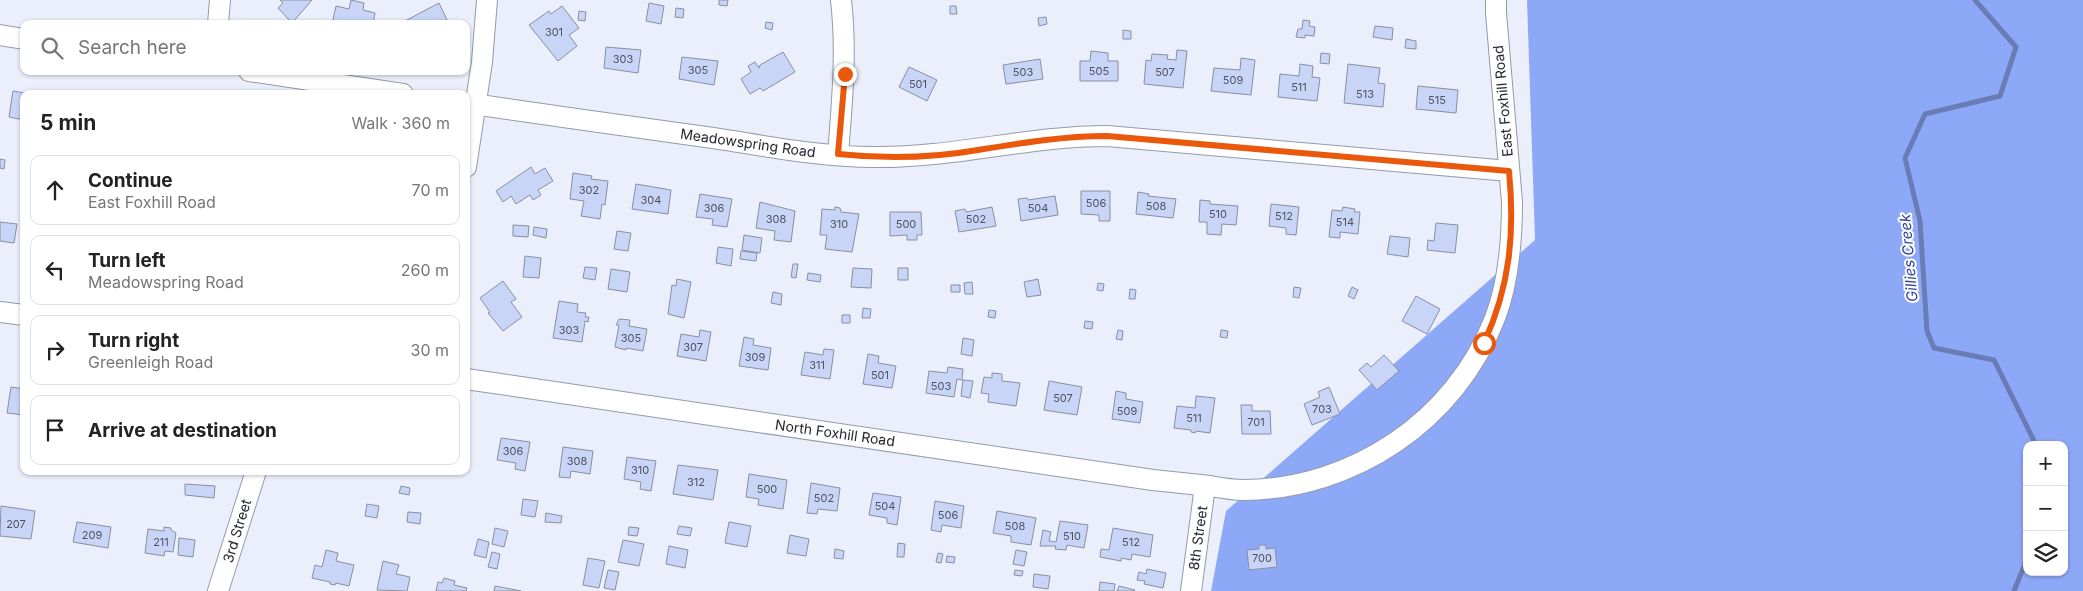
<!DOCTYPE html>
<meta charset="utf-8">
<style>
body{margin:0;font-family:Inter,sans-serif;background:#f2f2f2;color:#222}
.controls{position:absolute;right:15px;bottom:15px;display:grid;overflow:hidden;border-radius:10px;box-shadow:0 1px 4px #0004}
.controls button{width:45px;height:45px;display:grid;place-items:center;padding:0;border:0;border-bottom:1px solid #e0e0e0;background:#fff;color:#222;font:25px sans-serif}
.stop{position:absolute;width:15px;height:15px;margin:-11px;border:4px solid #ea580c;border-radius:50%;background:#fff}
.stop.end{background:#ea580c;border-color:#fff;box-shadow:0 1px 5px #0008}
.list{margin:0;padding:0;list-style:none}
h2{display:flex;justify-content:space-between;align-items:center;height:65px;margin:0;padding:0 20px;font-size:21px}
h2 small{font-size:16px;font-weight:400;color:#767676}
.list li{display:grid;grid-template-columns:32px 1fr auto;gap:15px;align-items:center;box-sizing:border-box;height:70px;margin:0 10px 10px;padding:0 10px;border:1px solid #e0e0e0;border-radius:10px}
.list b{display:block;font-size:19px;white-space:nowrap}
.list p{margin:0;font-size:16px;white-space:nowrap;color:#767676}
.list em{font-size:16px;font-style:normal;color:#767676}
.icon{flex:none;width:28px;height:28px;fill:none;stroke:currentColor;stroke-width:2;stroke-linecap:round;stroke-linejoin:round}
.map{position:relative;flex:none;width:2083px;height:591px;overflow:hidden}
.search{position:absolute;background:#fff;box-shadow:0 1px 4px #0004;left:20px;top:20px;width:450px;height:55px;display:flex;align-items:center;gap:12px;box-sizing:border-box;padding:0 18px;border-radius:10px;color:#767676;font-size:19px}
.panel{position:absolute;background:#fff;box-shadow:0 1px 4px #0004;left:20px;top:90px;width:450px;height:385px;border-radius:10px}
.map>svg:first-child{display:block}
.forest{fill:#8ea8f8;fill-rule:evenodd}
.lines{fill:none;stroke-linecap:round;stroke-linejoin:round}
.stream{stroke:#6a7cb6;stroke-width:5}
.building{fill:#c9d5f6;stroke:#888fa1}
.street-casing{stroke:#949aad;stroke-width:22}
.street{stroke:#fff;stroke-width:20}
.route{stroke:#ea580c;stroke-width:6}
.labels{text-anchor:middle;stroke-width:4;stroke-linejoin:round;paint-order:stroke}
.number-label{font-size:11px;fill:#4e5261}
.street-label{font-size:14px;fill:#25272f;stroke:#fdfdfd}
.water-label{font-size:15px;font-style:italic;fill:#30449f;stroke:#fdfdfd}
</style>
<div class="map">
<svg width="2083" height="591" viewBox="0 0 2083 591">
<rect width="100%" height="100%" fill="#ebeffb"/>
<path class="forest" d="M1527,0H2083V591H1211L1226,511L1535,240ZM2027,445H2064V572H2027Z"/>
<g class="lines">
<path class="stream" d="M1975,0L2016,47L2000,96L1925,114L1905,158L1920,221L1927,331L1934,348L1994,360L2036,445
M2014,591L2027,559"/>
</g>
<path class="building" d="M280,0H312L292,23L278,8L283,3Z
M351,0L364,3L363,10L375,13L373,24H332L336,6L349,9Z
M719,0H728L727,6L719,5Z
M439,3L449,24H407L405,21Z
M649,3L664,6L661,24L646,21Z
M562,6L579,28L569,35L577,46L558,61L529,25L549,11L551,14Z
M950,6H956L957,14H950Z
M676,8L684,9L683,18L675,17Z
M579,11L586,12L585,21L578,20Z
M1046,17L1047,24L1039,26L1038,18Z
M1303,20L1310,21L1309,26L1315,27L1314,36L1305,35V38L1296,37L1298,29H1302Z
M766,22L773,23L772,30L765,28Z
M1375,26L1393,28L1392,40L1373,37Z
M1123,30L1131,31V39H1123Z
M1406,39L1416,41V49L1405,48Z
M606,47L641,50L638,73L604,68Z
M1177,50L1187,51L1183,88L1144,84L1146,60L1151,61L1152,54L1168,55L1167,59L1176,60Z
M1091,51L1108,53V61H1118V81H1080V61H1090Z
M783,52L795,72L763,91L760,88L750,94L741,79L751,72L748,66L755,62L759,68L760,65Z
M1321,53L1330,54L1329,64L1320,63Z
M682,57L718,61L714,85L679,79Z
M1241,58L1255,60L1251,95L1211,91L1214,68L1240,70Z
M1040,59L1043,79L1006,84L1003,65Z
M1300,64L1313,66L1312,77L1320,78L1317,101L1278,97L1280,74L1299,76Z
M1348,64L1380,68L1378,83L1385,84L1383,107L1344,103Z
M909,67L937,80L927,101L899,87Z
M1418,86L1458,90L1456,113L1416,109Z
M13,91L30,94H24V120L9,117Z
M0,159L5,160L4,169L0,168Z
M531,167L535,174L545,168L553,181L538,190L541,195L533,200L530,195L516,204L511,196L503,202L496,191Z
M573,173L592,176L591,179L608,181L605,205L602,204L600,219L581,216L584,201L570,199Z
M636,184L671,190L668,214L632,209Z
M1081,191H1110V221H1099V215L1081,214Z
M1138,192L1149,194L1148,196L1176,199L1173,218L1136,214Z
M700,194L732,199L727,227L712,225L713,219L696,217Z
M1055,196L1058,215L1021,221L1018,199L1027,198L1028,200Z
M1200,200L1210,201V204L1238,206L1236,225L1222,224L1221,235L1207,234V222H1199Z
M760,202L795,211L791,242L774,240L775,231L756,228Z
M1271,204L1299,207L1296,235L1286,234V228L1269,226Z
M835,207L840,208L841,212L859,214L852,252L825,249L827,235H820L822,209L835,210Z
M992,207L996,226L959,232L955,211L965,209L966,212Z
M1343,207L1355,209L1354,212H1360L1358,234L1340,232V238L1329,237L1332,210L1342,211Z
M890,212H921L922,235H917V240H907V235L890,236Z
M0,222L17,224L14,243L0,241Z
M1436,223L1458,225L1455,253L1427,250L1428,240L1434,241Z
M513,225L529,226L528,237L513,236Z
M534,227L547,229L546,238L533,235Z
M617,231L631,233L628,251L614,249Z
M744,235L762,238L760,253L742,250Z
M1390,236L1410,238L1408,257L1387,254Z
M718,247L733,249L731,266L716,263Z
M741,251L757,253L756,261L740,259Z
M525,256L541,258L539,278L523,277Z
M793,264H798L796,278L791,277Z
M585,267L597,268L595,280L583,278Z
M853,268L872,269L871,288L851,287Z
M898,268H908V280H898Z
M611,269L630,272L627,292L608,289Z
M808,273L821,275L820,282L807,280Z
M677,279L691,282L684,318L668,314L672,285L676,286Z
M1038,279L1041,295L1027,297L1024,282Z
M503,281L516,299L511,302L522,317L503,331L488,313L490,312L480,298Z
M972,282L973,294H965L964,283Z
M1098,283L1104,284L1103,291L1097,290Z
M951,285H960V292H951Z
M1294,287L1301,288L1299,298L1293,297Z
M1352,287L1358,290L1354,299L1348,296Z
M1130,289L1136,290L1135,299H1129Z
M773,292L782,294L781,305L771,303Z
M1416,296L1440,309L1427,334L1402,321Z
M559,301L578,304L577,312L586,313L585,317H589L588,322L585,321L582,342L553,338Z
M863,308L871,309L870,318H862Z
M989,310L996,311L995,318L988,317Z
M842,315H850V323H842Z
M619,319L630,320L629,326L647,329L643,351L626,348V350L615,347L619,325H616Z
M1085,321L1093,322L1092,329L1084,328Z
M700,330L711,332L706,361L677,356L681,334L699,337Z
M1118,330L1123,331L1122,340L1116,339Z
M1221,330L1228,331L1227,338L1220,337Z
M744,337L754,339L753,345L771,348L768,370L739,366Z
M963,338L974,340L972,356L961,354Z
M824,349L834,350L830,379L801,375L805,352L823,355Z
M868,354L879,356L878,363L896,366L892,388L863,384Z
M1384,355L1399,371L1377,390L1359,370L1367,363L1371,367Z
M948,367L963,369L962,380L957,379L954,397L926,393L929,371L947,373Z
M992,373L1002,374V381L1020,383L1016,406L988,402L989,394L981,393L984,377L992,378Z
M963,380L973,381L970,398L961,396Z
M1049,381L1082,387L1077,415L1044,410Z
M11,387L24,389V415L7,413Z
M1329,387L1340,414L1312,425L1304,404L1320,397L1318,392Z
M1116,391L1126,393V399L1143,402L1140,423L1112,419Z
M1196,396L1215,398L1210,433L1196,431L1195,433L1191,432V430L1174,428L1177,406L1195,408Z
M1241,405H1252V411H1270L1271,434H1242Z
M501,438L530,442L525,471L515,469L516,463L497,460Z
M563,447L593,451L590,474L571,471L570,478L559,477Z
M627,457L656,461L651,491L640,489L641,482L624,479Z
M678,465L718,470L713,500L673,494Z
M749,474L787,480L783,509L758,505L759,499L746,497Z
M811,483L840,488L837,511L818,509L817,514L807,513Z
M185,484L215,486L214,498L185,495Z
M401,486L410,488L409,495L399,493Z
M873,493L901,497L897,525L887,523V518L869,515Z
M523,499L538,501L535,517L521,515Z
M935,501L964,506L961,528L942,525L941,532L931,530Z
M367,504L379,506L377,518L365,516Z
M1,506L35,511L31,539L0,536Z
M997,511L1036,518L1031,545L1011,542V536L993,533Z
M408,512L421,513L420,524L407,522Z
M546,513L562,516L561,523L545,522Z
M1060,521L1088,525L1084,548L1067,545L1066,550L1055,549L1056,546H1040L1043,530L1051,532L1049,541L1056,542Z
M77,522L111,527L108,548L73,542Z
M729,522L751,526L747,547L725,543Z
M679,526L692,528L690,536L677,534Z
M164,527L171,528V530L176,533L173,552L165,551L164,556L145,553L148,529L164,531Z
M629,527L639,528L637,536L628,535Z
M495,528L508,531L504,547L492,544Z
M1113,528L1153,535L1150,557L1132,554L1131,560L1121,558V561L1100,557L1101,549L1109,550Z
M790,535L809,539L806,556L787,553Z
M179,538L195,540L193,557L178,555Z
M478,539L489,542L486,558L474,555Z
M623,540L644,544L639,566L618,562Z
M898,543L905,544L904,557H897Z
M1259,545H1266V549L1275,548L1277,567L1249,570L1247,550L1259,549Z
M669,546L688,550L685,568L666,564Z
M835,549L844,551L843,559L834,558Z
M326,550L338,553L336,561L354,565L349,586L336,583L335,585L330,584V582L312,578L315,565L322,567Z
M1016,550L1027,552L1024,566L1013,564Z
M492,552L500,554L497,569L488,567Z
M938,553L943,554L941,563L936,562Z
M947,556L955,557L954,563L946,562Z
M588,558L605,561L599,588L583,585Z
M383,561L399,565L396,574L410,577L407,591L377,590Z
M1147,569L1166,573L1163,588L1144,584L1145,581L1137,580L1139,572L1146,574Z
M608,570L619,572L615,590L604,588Z
M1015,570L1023,571L1022,576L1014,575Z
M1034,574L1050,576L1048,589L1033,587Z
M444,578L455,581L454,585L467,588L466,591H436L438,582L442,583Z
M1100,582L1115,584L1114,591H1099Z
M495,586L521,591H494Z
M1119,586L1135,590L1134,591H1117Z"/>
<g class="lines">
<g class="street-casing">
<path id="street" d="M218,24L220,0
M0,35L24,39
M249,71L403,94
M466,103C548,115 631,127 713,138C766,146 820,157 874,157C953,158 1028,136 1107,136L1509,171
M838,155C842,102 847,52 841,0
M466,167L482,62L487,0
M0,312L24,315
M466,379L1153,480C1172,482 1191,484 1210,486C1221,488 1233,490 1244,490C1353,489 1455,421 1495,318C1509,282 1512,241 1512,202L1496,13V0
M218,591L256,471
M1191,591L1205,486"/>
</g>
<use href="#street" class="street"/>
</g>
<g class="lines">
<path class="route" d="M845,74L838,154C885,159 932,158 978,150C1021,143 1063,136 1107,136L1509,171C1515,233 1510,286 1484,343"/>
</g>
<g class="labels">
<g class="number-label">
<text x="554" y="36">301</text>
<text x="623" y="63">303</text>
<text x="698" y="74">305</text>
<text x="1099" y="75">505</text>
<text x="1023" y="76">503</text>
<text x="1165" y="76">507</text>
<text x="1233" y="84">509</text>
<text x="918" y="88">501</text>
<text x="1299" y="91">511</text>
<text x="1365" y="98">513</text>
<text x="1437" y="104">515</text>
<text x="589" y="194">302</text>
<text x="651" y="204">304</text>
<text x="1096" y="207">506</text>
<text x="1156" y="210">508</text>
<text x="714" y="212">306</text>
<text x="1038" y="212">504</text>
<text x="1218" y="218">510</text>
<text x="1284" y="220">512</text>
<text x="776" y="223">308</text>
<text x="976" y="223">502</text>
<text x="1345" y="226">514</text>
<text x="839" y="228">310</text>
<text x="906" y="228">500</text>
<text x="569" y="334">303</text>
<text x="631" y="342">305</text>
<text x="693" y="351">307</text>
<text x="755" y="361">309</text>
<text x="817" y="369">311</text>
<text x="880" y="379">501</text>
<text x="941" y="390">503</text>
<text x="1063" y="402">507</text>
<text x="1322" y="413">703</text>
<text x="1127" y="415">509</text>
<text x="1194" y="422">511</text>
<text x="1256" y="426">701</text>
<text x="513" y="455">306</text>
<text x="577" y="465">308</text>
<text x="640" y="474">310</text>
<text x="696" y="486">312</text>
<text x="767" y="493">500</text>
<text x="824" y="502">502</text>
<text x="885" y="510">504</text>
<text x="948" y="519">506</text>
<text x="16" y="528">207</text>
<text x="1015" y="530">508</text>
<text x="92" y="539">209</text>
<text x="1072" y="540">510</text>
<text x="161" y="546">211</text>
<text x="1131" y="546">512</text>
<text x="1262" y="562">700</text>
</g>
<g class="street-label">
<text transform="translate(1503 101) rotate(-95)" y="5">East Foxhill Road</text>
<text transform="translate(748 143) rotate(8)" y="5">Meadowspring Road</text>
<text transform="translate(835 433) rotate(8)" y="5">North Foxhill Road</text>
<text transform="translate(237 531) rotate(-73)" y="5">3rd Street</text>
<text transform="translate(1198 538) rotate(-82)" y="5">8th Street</text>
</g>
<g class="water-label">
<text transform="translate(1909 258) rotate(-95)" y="5">Gillies Creek</text>
</g>
</g>
</svg>
<div class="controls">
<button>+</button>
<button>−</button>
<button><svg class="icon" aria-label="layers" viewBox="0 0 24 24"><path d="M12 4l9 5-9 5-9-5zM3 14l9 5 9-5"/></svg></button>
</div>
<div class="stop" style="left:1484px;top:343px"></div>
<div class="stop end" style="left:845px;top:74px"></div>
<div class="search"><svg class="icon" aria-label="search" viewBox="0 0 24 24"><circle cx="10" cy="10" r="6"/><path d="M15 15l6 6"/></svg>Search here</div>
<section class="panel">
<h2>5 min<small>Walk · 360 m</small></h2>
<ul class="list">
<li><svg class="icon" aria-label="ahead" viewBox="0 0 24 24"><path d="M12 20V5M6 11l6-6 6 6"/></svg><div><b>Continue</b><p>East Foxhill Road</p></div><em>70 m</em></li>
<li><svg class="icon" aria-label="left" viewBox="0 0 24 24"><path d="M17 20v-9H6M10 6l-5 5 5 5"/></svg><div><b>Turn left</b><p>Meadowspring Road</p></div><em>260 m</em></li>
<li><svg class="icon" aria-label="right" viewBox="0 0 24 24"><path d="M7 20v-9h11M14 6l5 5-5 5"/></svg><div><b>Turn right</b><p>Greenleigh Road</p></div><em>30 m</em></li>
<li><svg class="icon" aria-label="arrive" viewBox="0 0 24 24"><path d="M6 21V4h12l-3 4 3 4H6"/></svg><div><b>Arrive at destination</b></div></li>
</ul>
</section>
</div>
